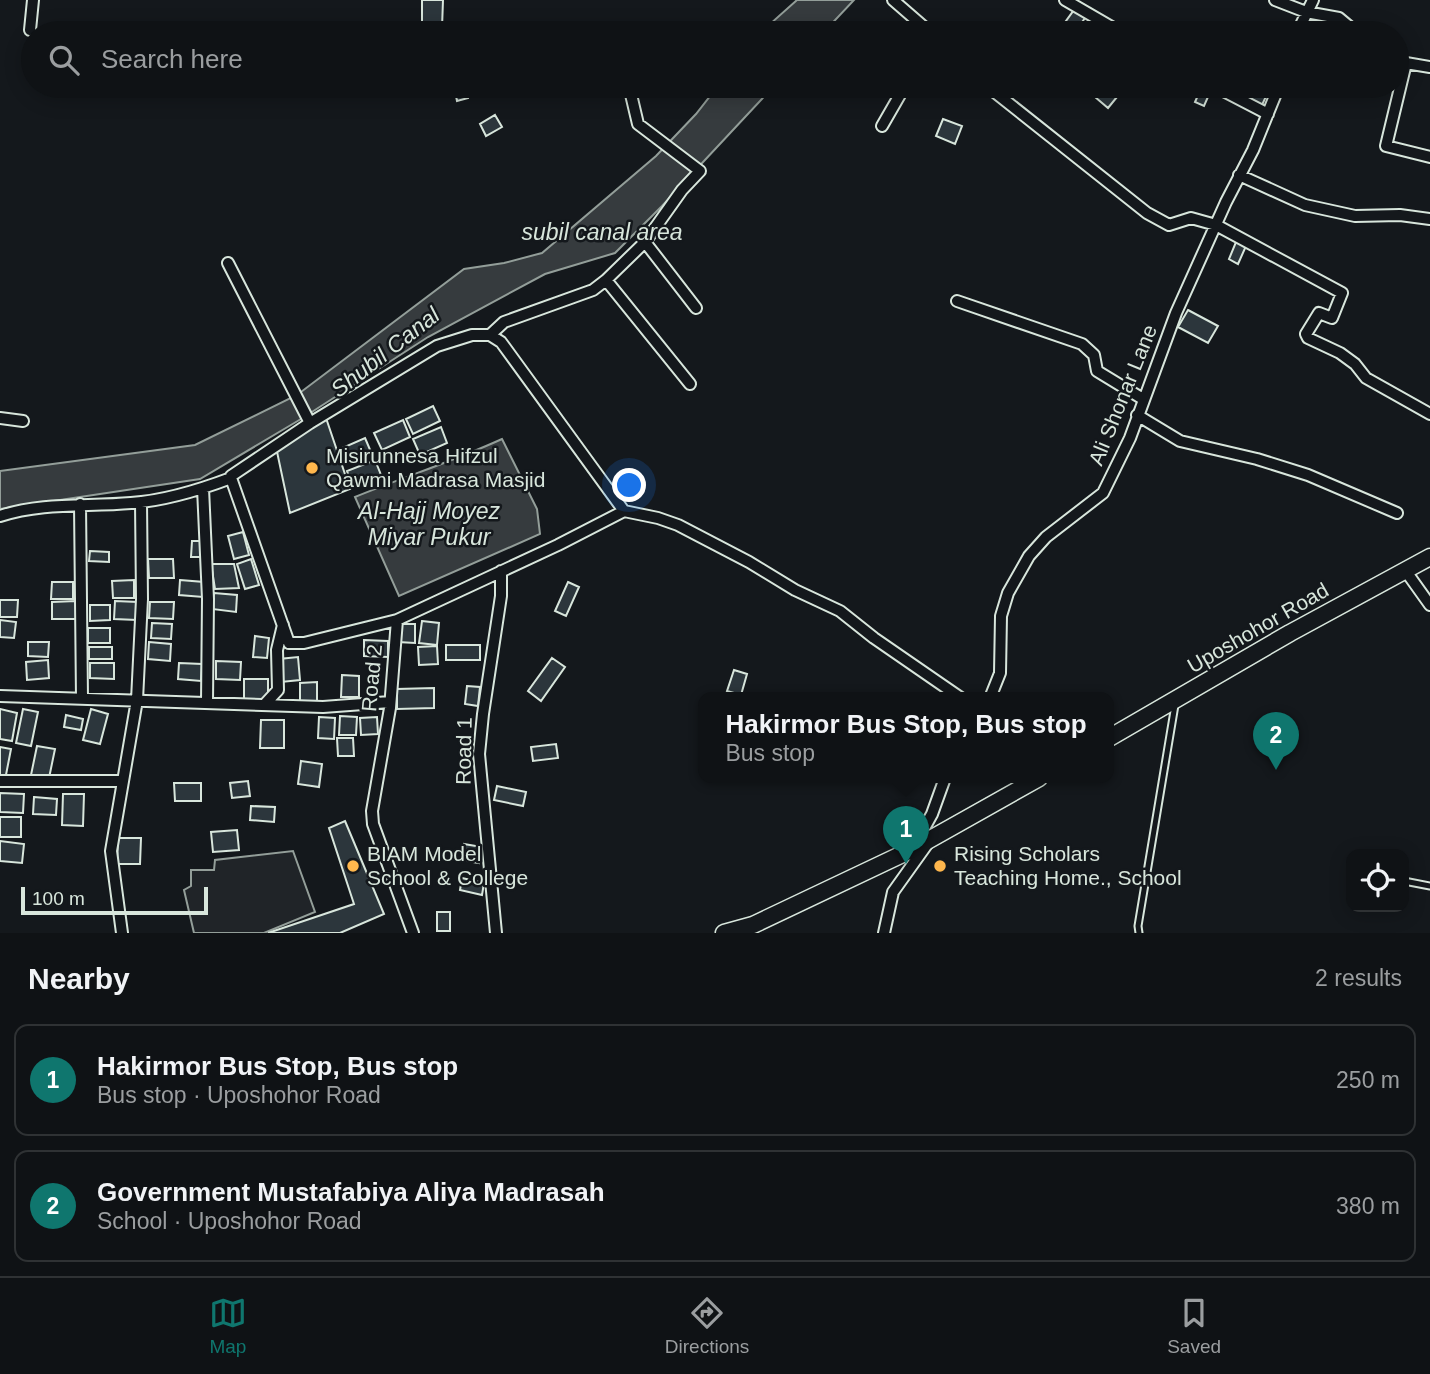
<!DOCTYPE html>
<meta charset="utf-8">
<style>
body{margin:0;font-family:Arial,sans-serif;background:#1d2022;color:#f1f3f6}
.controls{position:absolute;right:21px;bottom:21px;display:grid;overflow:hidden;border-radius:14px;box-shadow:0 4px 18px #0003}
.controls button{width:63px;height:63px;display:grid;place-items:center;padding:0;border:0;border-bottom:2px solid #2f3234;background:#0f1215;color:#f1f3f6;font:35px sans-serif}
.scale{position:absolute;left:21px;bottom:18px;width:187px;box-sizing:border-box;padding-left:7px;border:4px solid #d8e6dc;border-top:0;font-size:19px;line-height:24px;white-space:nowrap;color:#d8e6dc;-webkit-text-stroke:5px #14181c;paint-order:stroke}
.you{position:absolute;left:630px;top:486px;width:24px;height:24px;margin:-18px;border:5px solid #fff;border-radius:50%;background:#1a73e8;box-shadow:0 0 0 10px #1a73e833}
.badge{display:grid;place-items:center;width:46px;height:46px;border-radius:50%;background:#0f766e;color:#fff;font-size:23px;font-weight:700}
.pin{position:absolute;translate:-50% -58px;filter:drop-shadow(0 2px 4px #0008)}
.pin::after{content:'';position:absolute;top:37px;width:24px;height:21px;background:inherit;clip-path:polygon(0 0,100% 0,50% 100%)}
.popup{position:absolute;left:698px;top:692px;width:416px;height:91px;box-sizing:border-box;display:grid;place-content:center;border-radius:14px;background:#0f1215;filter:drop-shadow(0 2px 5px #0005);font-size:23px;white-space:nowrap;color:#9b9ea0}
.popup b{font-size:26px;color:#f1f3f6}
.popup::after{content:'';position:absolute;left:50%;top:100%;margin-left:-14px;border:14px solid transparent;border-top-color:#0f1215}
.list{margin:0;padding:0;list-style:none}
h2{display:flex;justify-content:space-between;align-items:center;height:91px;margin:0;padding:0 28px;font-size:30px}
h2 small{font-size:23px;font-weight:400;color:#9b9ea0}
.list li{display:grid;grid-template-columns:46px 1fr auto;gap:21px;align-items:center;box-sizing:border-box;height:112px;margin:0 14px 14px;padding:0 14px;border:2px solid #2f3234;border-radius:14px}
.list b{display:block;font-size:26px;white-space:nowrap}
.list p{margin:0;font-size:23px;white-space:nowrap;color:#9b9ea0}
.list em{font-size:23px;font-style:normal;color:#9b9ea0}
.icon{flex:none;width:38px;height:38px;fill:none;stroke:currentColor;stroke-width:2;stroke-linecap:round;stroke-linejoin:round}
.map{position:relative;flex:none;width:1430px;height:933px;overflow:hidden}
.search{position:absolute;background:#0f1215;box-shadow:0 4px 18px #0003;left:21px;right:21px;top:21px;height:77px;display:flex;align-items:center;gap:18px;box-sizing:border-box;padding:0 24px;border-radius:38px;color:#9b9ea0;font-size:26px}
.sheet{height:343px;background:#0f1215}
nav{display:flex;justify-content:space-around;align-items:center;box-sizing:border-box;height:98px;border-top:2px solid #2f3234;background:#0f1215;font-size:19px;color:#9b9ea0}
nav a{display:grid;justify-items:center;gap:4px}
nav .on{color:#0f766e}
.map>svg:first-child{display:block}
.green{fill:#202428;stroke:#939e99;stroke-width:2}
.water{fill:#363b3e;stroke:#939e99;stroke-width:2}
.building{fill:#2c363c;stroke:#d8e6dc;stroke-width:2}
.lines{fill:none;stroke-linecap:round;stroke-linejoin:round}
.service-casing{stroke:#d8e6dc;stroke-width:9}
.minor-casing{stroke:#d8e6dc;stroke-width:14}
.secondary-casing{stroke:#d8e6dc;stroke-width:19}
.service{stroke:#14181c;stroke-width:5}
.minor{stroke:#14181c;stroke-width:10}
.secondary{stroke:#14181c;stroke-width:16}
.poi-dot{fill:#ffb74d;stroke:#14181c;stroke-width:2.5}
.labels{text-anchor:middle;stroke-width:5;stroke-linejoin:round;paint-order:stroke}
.street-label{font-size:21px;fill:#d8e6dc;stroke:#14181c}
.poi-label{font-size:21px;fill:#d8e6dc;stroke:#14181c;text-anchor:start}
.water-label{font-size:23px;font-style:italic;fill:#d8e6dc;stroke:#14181c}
</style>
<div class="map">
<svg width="1430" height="933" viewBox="0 0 1430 933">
<rect width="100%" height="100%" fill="#14181c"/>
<path class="green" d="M293,851L315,912L264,933H194L184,890L191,886V870H214L215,860Z"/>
<path class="water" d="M797,0H854L823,33H760Z
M718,86H774L662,206L615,253L545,274L428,337L301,419L200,479L0,509V471L195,445L297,395L464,269L504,263L542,253L656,156L696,114Z
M502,439L537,509L540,534L399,596L355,497C404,477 454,461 502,439Z"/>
<path class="building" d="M422,0H443L442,28L422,27Z
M1074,10L1085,18L1074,33H1060L1058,32Z
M454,86H466L468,98L457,101Z
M1093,86H1126L1108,108L1088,91Z
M1202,86L1211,90L1204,106L1195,102Z
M1240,86H1259L1269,90L1262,105L1236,94Z
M495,115L502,127L486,136L480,124Z
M943,119L962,126L955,144L936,136Z
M1236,242L1246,246L1238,264L1229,259Z
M1188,310L1218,326L1208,343L1178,327Z
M433,406L440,421L413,434L406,419Z
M325,415L350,489L290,513L276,447Z
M403,420L410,437L382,450L374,433Z
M441,427L447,443L420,455L413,439Z
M365,438L371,452L346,463L340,449Z
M375,460L381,475L353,487L347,471Z
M243,532L249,555L234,559L228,536Z
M192,541H202V557H191Z
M90,551L109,552V562L89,561Z
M148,559H173L174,578H149Z
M251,559L259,585L245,589L237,564Z
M211,564H234L239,588L215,589Z
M134,580V598H113L112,581Z
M180,580L204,582L203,597L179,595Z
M52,582H73V599H51Z
M568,582L579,587L566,616L555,611Z
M214,593L237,595L236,612L212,609Z
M0,600H18L17,617H0Z
M76,601V619H52V602Z
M115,601L138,602L137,620L114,619Z
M150,602H174L173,619L149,618Z
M90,605H110V620L90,621Z
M0,620L16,622L14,638L0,637Z
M422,621L439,623L437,645L419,643Z
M152,623L172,624L171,639L151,638Z
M398,624H415V643L398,642Z
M88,628H110V643H88Z
M255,636L269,638L267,658L253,657Z
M364,640L388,641V657L364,656Z
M28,642H49L48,657L28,656Z
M149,642L171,644L170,661L148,659Z
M446,645H480V660H446Z
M437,646L438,664L419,665L418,647Z
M89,647H112V659H89Z
M298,657L300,680L281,682L279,659Z
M552,658L565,667L541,701L528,691Z
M48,660L49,678L27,680L26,662Z
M216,661L241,662L240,680L216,679Z
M90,663H114V679L90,678Z
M179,663L202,664L201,681L178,679Z
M734,670L747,674L741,695L727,691Z
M342,675L359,676V697H341Z
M244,679H268V701H244Z
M317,682V702H300V683Z
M467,686L480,687L478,706L465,704Z
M434,688V708L397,709V689Z
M0,709L17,713L12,741L0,739Z
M23,709L38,712L31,746L16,743Z
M91,709L108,714L100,744L83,740Z
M66,715L83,719L81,730L64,727Z
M340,716L357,717L356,735H339Z
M319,717L335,718L334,739L318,738Z
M377,717L378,734L361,735L360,718Z
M261,720H284V748H260Z
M337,738H353L354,756H338Z
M556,744L558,758L533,761L531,747Z
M37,746L55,749L49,778L31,775Z
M0,747L11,749L5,780L0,779Z
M301,761L322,764L319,787L298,784Z
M248,781L250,796L232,798L230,783Z
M174,783H201V801H175Z
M497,786L526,792L523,806L494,800Z
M0,793L24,794L23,813L0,812Z
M63,794H84L83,826L62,825Z
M34,797L57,799L56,815L33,814Z
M251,806L275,807L274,822L250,820Z
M0,817H21V837H0Z
M345,821L384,914L340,933H268L354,904L329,828Z
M237,830L239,850L213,852L211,832Z
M118,838H141L140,864H117Z
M0,841L24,844L22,863L0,861Z
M464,844L482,847L479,863L461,860Z
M462,878L484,883L482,895L460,890Z
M437,912H450V931H437Z"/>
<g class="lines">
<g class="service-casing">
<path id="service" d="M1404,881L1430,886
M1139,933L1138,926L1175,705"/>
</g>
<g class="minor-casing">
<path id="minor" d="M893,0L931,33
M1065,0L1122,33
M1275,0L1306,12L1339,18L1357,33
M30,30L33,0
M1297,33L1313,0
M1397,58L1406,63L1430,67
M1406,63L1386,146L1430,157
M987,86L1147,213L1169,225L1191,218L1216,225L1342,293L1332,318L1319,313L1306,334L1308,338L1340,353L1355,364L1366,378L1430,414
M1214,86L1268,114
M882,126L905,86
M1239,175L1305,205L1355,216L1400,215L1430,219
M645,242L696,308
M228,263L310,423
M606,280L690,384
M957,301L1082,344L1094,355L1097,371L1143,399
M490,335L504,322L593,290L606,280L645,242L682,190L700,171L638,124L629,86
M1137,415L1180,441L1257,459L1308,475L1397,513
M0,418L23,421
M231,478L289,643H304L397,620L558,545L624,511L658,518L678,525L749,562L795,590L840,611L874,638L961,698
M203,488L208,599L207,702
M80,504L82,698
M0,516C43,502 86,507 131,503C162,501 202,489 231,478V476L310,423L437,346L472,335H490L501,342L624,511
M1405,570L1430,605
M397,620L390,708L372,811L373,824L413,933
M0,696L323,707L390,702
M990,698L1000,673L1001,616L1008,593L1029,556L1046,537L1103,493L1130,438L1176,313L1226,202L1253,150L1279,86
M265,704L278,690L277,650L283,625
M0,781H122
M913,848L932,814L945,778
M122,933L111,851L137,700L142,599L141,502
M496,933L479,754L483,714L501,596V571
M884,933L893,892L928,843"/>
</g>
<g class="secondary-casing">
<path id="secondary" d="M1109,738L1290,633L1430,557
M724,933L753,925L911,850L1039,778"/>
</g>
<use href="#service" class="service"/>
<use href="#minor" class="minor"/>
<use href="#secondary" class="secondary"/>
</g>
<g class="poi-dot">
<circle cx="312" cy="468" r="7"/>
<circle cx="353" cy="866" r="7"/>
<circle cx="940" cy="866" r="7"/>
</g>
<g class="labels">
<g class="street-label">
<text transform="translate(1123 395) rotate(-68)" y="7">Ali Shonar Lane</text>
<text transform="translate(1258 628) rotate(-30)" y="7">Uposhohor Road</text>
<text transform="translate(372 678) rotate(-85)" y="7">Road 2</text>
<text transform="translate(464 751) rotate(-89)" y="7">Road 1</text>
</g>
<g class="poi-label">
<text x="326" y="463">Misirunnesa Hifzul<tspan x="326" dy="24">Qawmi Madrasa Masjid</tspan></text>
<text x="367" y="861">BIAM Model<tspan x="367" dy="24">School &amp; College</tspan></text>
<text x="954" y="861">Rising Scholars<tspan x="954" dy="24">Teaching Home., School</tspan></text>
</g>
<g class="water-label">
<text x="602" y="240">subil canal area</text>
<text transform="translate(385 352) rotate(-38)" y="8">Shubil Canal</text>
<text x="429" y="519">Al-Hajj Moyez<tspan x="429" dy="26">Miyar Pukur</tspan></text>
</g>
</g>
</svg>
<div class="controls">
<button><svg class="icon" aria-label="locate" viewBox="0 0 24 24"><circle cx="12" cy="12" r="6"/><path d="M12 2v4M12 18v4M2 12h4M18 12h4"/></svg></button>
</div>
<div class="scale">100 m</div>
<div class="you"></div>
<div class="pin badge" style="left:906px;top:864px">1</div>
<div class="popup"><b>Hakirmor Bus Stop, Bus stop</b>Bus stop</div>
<div class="pin badge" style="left:1276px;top:770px">2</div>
<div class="search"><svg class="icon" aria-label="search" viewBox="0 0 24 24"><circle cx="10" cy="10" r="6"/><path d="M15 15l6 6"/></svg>Search here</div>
</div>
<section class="sheet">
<h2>Nearby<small>2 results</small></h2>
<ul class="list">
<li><span class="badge">1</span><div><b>Hakirmor Bus Stop, Bus stop</b><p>Bus stop · Uposhohor Road</p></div><em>250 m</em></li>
<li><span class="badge">2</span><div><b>Government Mustafabiya Aliya Madrasah</b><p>School · Uposhohor Road</p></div><em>380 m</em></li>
</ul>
</section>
<nav>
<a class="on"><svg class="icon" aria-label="map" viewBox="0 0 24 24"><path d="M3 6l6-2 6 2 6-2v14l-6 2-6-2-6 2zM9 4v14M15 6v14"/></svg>Map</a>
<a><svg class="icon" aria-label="directions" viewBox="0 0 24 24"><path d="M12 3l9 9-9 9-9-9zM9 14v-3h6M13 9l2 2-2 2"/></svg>Directions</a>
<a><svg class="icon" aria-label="saved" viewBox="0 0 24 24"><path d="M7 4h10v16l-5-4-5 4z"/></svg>Saved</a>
</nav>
